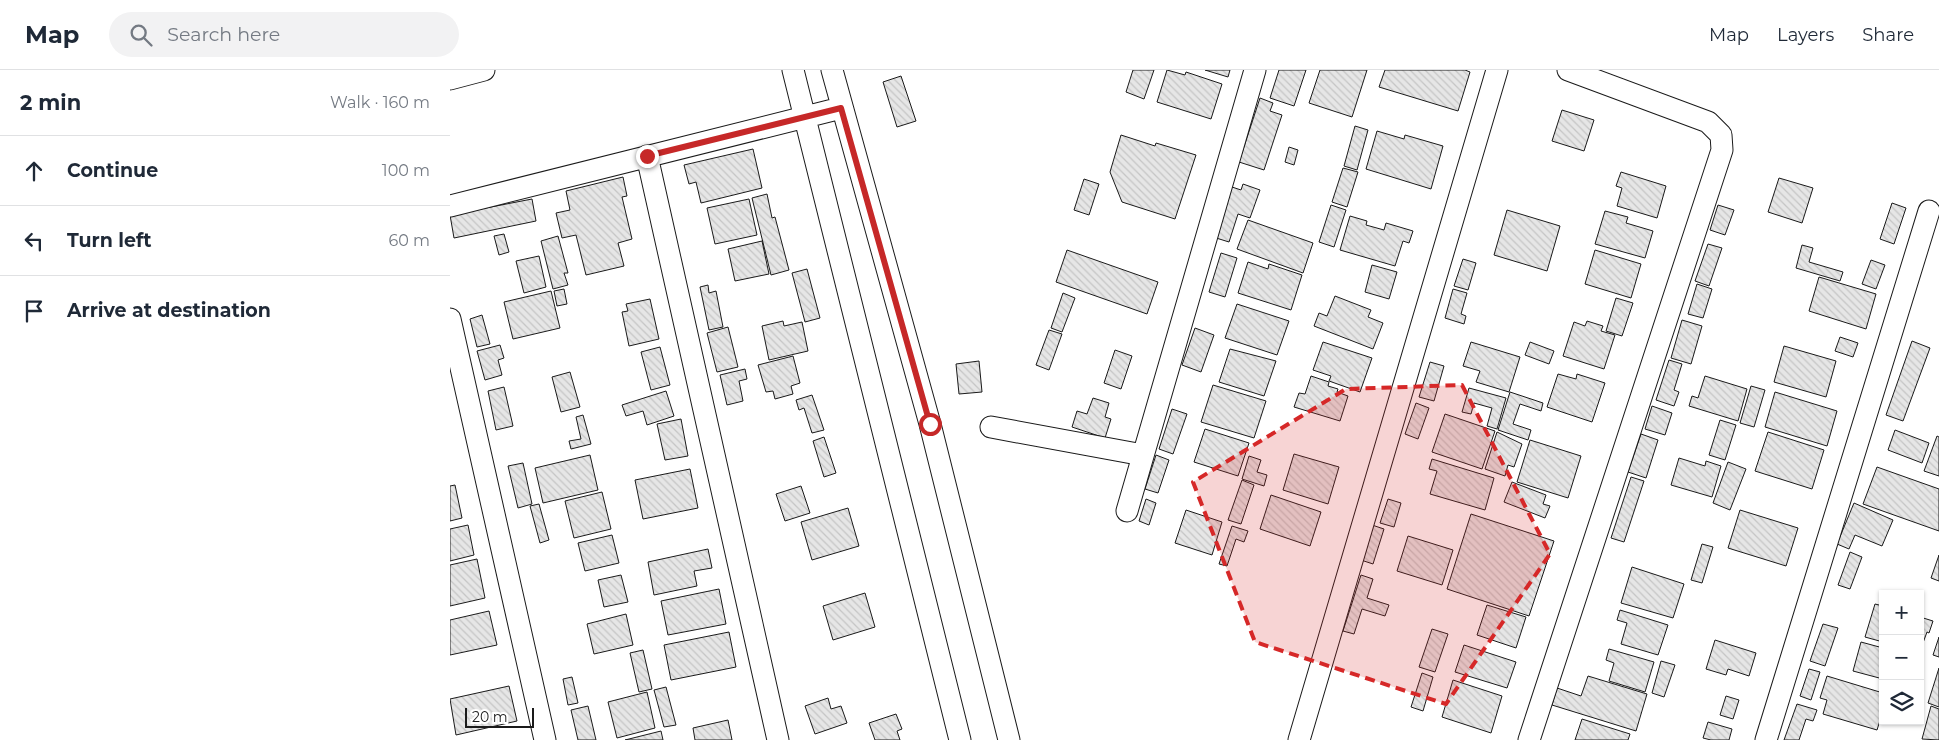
<!DOCTYPE html>
<meta charset="utf-8">
<style>
body{margin:0;font-family:Montserrat,sans-serif;background:#f2f2f3;color:#1f2937}
.controls{position:absolute;right:15px;bottom:15px;display:grid;overflow:hidden;border-radius:0px;box-shadow:0 1px 4px #0004}
.controls button{width:45px;height:45px;display:grid;place-items:center;padding:0;border:0;border-bottom:1px solid #e0e1e3;background:#fff;color:#1f2937;font:25px sans-serif}
.scale{position:absolute;left:15px;bottom:12px;width:69px;box-sizing:border-box;padding-left:5px;border:2px solid #1a1a1a;border-top:0;font-size:14px;line-height:18px;white-space:nowrap;color:#1a1a1a;-webkit-text-stroke:4px #fff;paint-order:stroke}
.stop{position:absolute;width:15px;height:15px;margin:-11px;border:4px solid #c62828;border-radius:50%;background:#fff}
.stop.end{background:#c62828;border-color:#fff;box-shadow:0 1px 5px #0008}
.list{margin:0;padding:0;list-style:none}
h2{display:flex;justify-content:space-between;align-items:center;height:65px;margin:0;padding:0 20px;font-size:21px}
h2 small{font-size:16px;font-weight:400;color:#747a83}
.list li{display:grid;grid-template-columns:32px 1fr auto;gap:15px;align-items:center;box-sizing:border-box;height:70px;padding:0 20px;border-top:1px solid #e0e1e3}
.list b{display:block;font-size:19px;white-space:nowrap}
.list em{font-size:16px;font-style:normal;color:#747a83}
.icon{flex:none;width:28px;height:28px;fill:none;stroke:currentColor;stroke-width:2;stroke-linecap:round;stroke-linejoin:round}
.map{position:relative;flex:none;width:1489px;height:670px;overflow:hidden}
header{display:flex;align-items:center;gap:30px;box-sizing:border-box;height:70px;padding:0 25px;background:#fff;border-bottom:1px solid #e0e1e3}
header strong{font-size:24px}
nav{display:flex;gap:28px;margin-inline-start:auto;font-size:18px}
.search{width:350px;height:45px;background:#f2f2f3;display:flex;align-items:center;gap:12px;box-sizing:border-box;padding:0 18px;border-radius:28px;color:#747a83;font-size:19px}
main{display:flex}
aside{flex:1;background:#fff}
.map>svg:first-child{display:block}
.building{fill:url(#building-back-hatch);stroke:#1a1a1a}
.lines{fill:none;stroke-linecap:round;stroke-linejoin:round}
.minor-casing{stroke:#1a1a1a;stroke-width:23}
.minor{stroke:#fff;stroke-width:21}
.route{stroke:#c62828;stroke-width:6}
.marked{fill:#d62828;fill-opacity:0.2;stroke:#d62828;stroke-width:4;stroke-dasharray:10 6;stroke-linejoin:round}
</style>
<header>
<strong>Map</strong>
<div class="search"><svg class="icon" aria-label="search" viewBox="0 0 24 24"><circle cx="10" cy="10" r="6"/><path d="M15 15l6 6"/></svg>Search here</div>
<nav><a>Map</a><a>Layers</a><a>Share</a></nav>
</header>
<main>
<aside>
<h2>2 min<small>Walk · 160 m</small></h2>
<ul class="list">
<li><svg class="icon" aria-label="ahead" viewBox="0 0 24 24"><path d="M12 20V5M6 11l6-6 6 6"/></svg><div><b>Continue</b></div><em>100 m</em></li>
<li><svg class="icon" aria-label="left" viewBox="0 0 24 24"><path d="M17 20v-9H6M10 6l-5 5 5 5"/></svg><div><b>Turn left</b></div><em>60 m</em></li>
<li><svg class="icon" aria-label="arrive" viewBox="0 0 24 24"><path d="M6 21V4h12l-3 4 3 4H6"/></svg><div><b>Arrive at destination</b></div></li>
</ul>
</aside>
<div class="map">
<svg width="1489" height="670" viewBox="0 0 1489 670">
<defs>
<pattern id="building-back-hatch" width="6" height="6" patternUnits="userSpaceOnUse" patternTransform="scale(1.25)"><rect width="6" height="6" fill="#e6e6e6"/><path d="M-1 5l2 2M0 0l6 6M5-1l2 2" fill="none" stroke="#c5c5c5"/></pattern>
</defs>
<rect width="100%" height="100%" fill="#fff"/>
<path class="building" d="M683,0H704L694,29L676,22Z
M717,0L735,5L736,2L772,14L761,49L707,32Z
M755,0H780L778,7Z
M829,0H856L844,36L820,28Z
M870,0H917L902,47L859,33Z
M935,0H1015L1020,2L1008,41L929,17Z
M451,6L466,51L447,57L433,12Z
M810,28L823,33L820,41L832,45L814,100L789,92Z
M1112,40L1144,50L1134,81L1102,71Z
M905,56L918,60L907,100L894,96Z
M927,61L954,69L955,65L993,76L981,119L916,99Z
M671,65L705,76L706,73L746,85L725,149L672,132L660,102Z
M839,77L848,80L844,95L835,92Z
M303,79L312,118L251,133L246,112L239,114L234,95Z
M893,98L908,102L897,137L882,132Z
M1171,102L1216,116L1207,148L1167,136L1172,118L1166,116Z
M173,107L177,126L172,127L182,169L168,173L174,196L136,205L126,165L112,168L106,143L120,140L116,121Z
M1329,108L1363,118L1352,153L1318,142Z
M634,109L649,114L639,145L624,140Z
M793,114L810,120L800,148L788,144L779,172L763,167L779,116L791,120Z
M317,124L322,148L325,147L339,200L321,205L302,128Z
M82,129L86,151L4,168L0,145Z
M299,129L307,165L265,174L257,138Z
M1442,133L1456,138L1444,174L1430,169Z
M881,135L896,140L884,177L869,172Z
M1268,135L1284,140L1275,165L1260,160Z
M1057,140L1110,156L1097,201L1044,185Z
M1155,141L1178,147L1176,153L1203,161L1195,188L1145,174Z
M900,146L917,151L916,155L934,160L936,153L963,161L959,173L953,171L945,196L890,180Z
M798,150L863,173L853,203L787,179Z
M54,164L59,182L49,185L44,166Z
M108,166L118,203H114L118,215L103,219L91,171Z
M312,171L319,204L285,211L278,179Z
M1258,174L1272,178L1259,216L1245,211Z
M1352,175L1363,178L1359,192L1393,202L1390,211L1346,198Z
M617,180L708,212L697,244L606,212Z
M1145,180L1191,194L1181,228L1135,214Z
M771,183L787,188L775,227L759,222Z
M89,186L96,217L74,223L66,191Z
M1013,189L1026,193L1018,220L1004,216Z
M1421,190L1435,195L1426,219L1412,214Z
M798,192L818,199L819,194L852,205L841,240L788,223Z
M922,195L947,202L939,229L915,222Z
M357,199L370,248L355,252L342,203Z
M1369,207L1426,224L1416,259L1359,241Z
M1247,214L1262,219L1253,248L1238,244Z
M258,215L259,223L266,221L273,257L259,260L250,217Z
M114,219L117,234L107,236L104,221Z
M1003,219L1017,223L1011,244L1016,246L1014,254L995,248Z
M101,221L110,258L63,269L54,232Z
M613,223L625,228L612,262L601,258Z
M885,226L921,240L918,247L933,253L923,279L864,256L869,243L877,246Z
M1166,228L1183,233L1172,266L1156,261Z
M200,229L209,269L179,276L172,242L178,241L176,234Z
M787,234L839,251L827,285L775,268Z
M32,245L40,274L27,277L20,249Z
M1232,250L1252,256L1241,294L1221,288Z
M333,251L334,256L352,252L358,281L319,290L312,256Z
M1137,251L1153,256L1151,261L1165,265L1154,299L1113,286L1124,252L1135,256Z
M278,257L288,297L267,302L257,263Z
M745,258L764,265L751,302L732,295Z
M599,260L612,264L599,300L586,295Z
M1390,267L1408,273L1403,287L1385,281Z
M1462,271L1480,278L1453,351L1436,345Z
M873,272L922,288L910,322L879,311L881,306L863,300Z
M1021,272L1070,287L1059,322L1026,312L1030,301L1013,296Z
M1080,272L1104,281L1099,294L1075,285Z
M50,275L54,288L48,290L52,305L35,310L27,281Z
M1334,276L1386,291L1376,327L1324,312Z
M210,277L220,315L201,320L191,282Z
M780,279L826,291L814,326L769,312Z
M665,280L682,286L671,319L654,313Z
M343,286L350,313L341,316L343,324L325,329L323,321L316,322L308,295Z
M1219,290L1232,294L1224,320L1229,322L1224,336L1206,330Z
M529,291L532,322L509,324L506,294Z
M980,292L994,296L984,331L969,327Z
M295,299L297,309L289,311L293,331L277,335L270,305Z
M120,302L130,337L111,342L102,307Z
M1108,304L1126,309L1127,304L1155,313L1142,352L1097,337Z
M861,306L879,312L878,316L888,319L887,322L898,326L890,351L844,337L849,323L855,324Z
M1255,306L1297,319L1288,351L1239,336L1242,326L1248,328Z
M763,315L816,331L804,368L751,352Z
M1301,316L1315,320L1304,357L1290,353Z
M54,317L63,356L46,360L38,321Z
M1019,318L1056,328L1047,359L1037,356L1042,338L1024,333L1021,344L1012,342Z
M216,321L224,346L197,355L193,341L176,346L172,335Z
M1060,322L1093,333L1091,341L1070,334L1063,354L1081,360L1078,370L1048,360Z
M1325,322L1387,341L1377,376L1315,357Z
M362,325L374,360L362,363L354,338L349,340L346,330Z
M643,328L659,333L655,347L661,349L655,368L622,357L627,341L637,344Z
M966,333L979,338L968,369L955,364Z
M1202,336L1222,343L1215,365L1195,359Z
M722,339L737,344L723,384L709,379Z
M995,344L1045,361L1032,399L982,382Z
M133,345L141,374L121,379L119,371L131,369L126,347Z
M231,349L238,386L215,390L207,354Z
M1270,350L1286,355L1275,390L1259,385Z
M755,359L799,373L788,406L744,392Z
M1445,360L1479,373L1472,393L1438,380Z
M1047,362L1072,374L1064,397L1058,395L1055,406L1035,399Z
M1318,362L1374,380L1362,419L1305,401Z
M1191,364L1208,370L1196,408L1178,402Z
M1487,366L1489,367V406L1474,401Z
M374,367L386,403L374,407L363,371Z
M1080,370L1131,386L1118,428L1067,412Z
M844,384L889,397L878,434L833,420Z
M140,385L148,420L93,433L85,398Z
M706,385L719,390L708,423L695,419Z
M799,386L811,390L807,402L817,405L814,416L792,409Z
M1229,388L1255,396L1256,391L1271,396L1262,427L1221,415Z
M982,389L1044,408L1035,440L980,424L987,401L979,399Z
M1278,392L1296,399L1280,440L1263,433Z
M73,393L82,434L68,438L58,396Z
M1427,397L1489,419V461L1413,434Z
M240,399L248,438L193,449L185,410Z
M1181,407L1194,411L1174,472L1161,468Z
M792,410L804,415L791,454L778,450Z
M1062,412L1096,425L1093,434L1100,436L1095,448L1054,432Z
M5,415L12,448L0,451V416Z
M351,416L360,443L335,451L326,424Z
M152,422L161,459L124,468L115,431Z
M821,425L871,442L860,476L810,459Z
M696,429L706,433L699,455L689,451Z
M938,429L951,433L944,457L930,453Z
M1404,433L1443,450L1432,476L1405,465L1399,479L1387,474Z
M89,434L99,470L90,473L80,436Z
M398,438L409,476L362,490L351,452Z
M736,440L772,452L762,485L725,473Z
M1290,440L1348,458L1336,496L1278,478Z
M1021,444L1104,471L1079,546L997,519Z
M18,455L24,485L0,491V459Z
M922,455L934,459L923,494L911,490Z
M782,456L798,461L794,472L786,469L777,496L769,494Z
M162,465L169,493L135,501L128,473Z
M958,466L1003,480L992,515L947,501Z
M1252,474L1263,477L1252,513L1241,510Z
M258,479L262,498L244,501L247,516L204,525L198,492Z
M1400,482L1412,487L1400,519L1388,515Z
M1489,485V511L1481,508Z
M27,489L35,528L0,536V495Z
M1182,497L1234,514L1223,548L1171,533Z
M171,505L178,532L154,537L148,510Z
M911,505L923,509L917,528L939,535L935,546L912,539L904,564L893,561Z
M269,519L276,554L218,565L211,531Z
M415,523L425,557L383,570L373,536Z
M1425,534L1433,536V572L1415,567Z
M1037,535L1076,547L1066,578L1027,565Z
M1170,540L1218,555L1208,585L1171,574L1177,553L1167,550Z
M39,541L47,575L0,585V550Z
M176,544L183,575L144,584L137,554Z
M1470,547L1483,551L1479,563L1477,562L1470,581Z
M1373,554L1388,558L1375,596L1360,591Z
M982,559L998,564L985,602L969,597Z
M279,562L286,597L221,610L214,575Z
M1489,567V587L1483,585Z
M1265,570L1306,583L1299,606L1278,599L1276,605L1256,599Z
M1411,572L1433,578V609L1403,601Z
M1014,575L1066,592L1057,618L1005,602Z
M1159,579L1204,592L1195,622L1159,611L1164,593L1156,590Z
M193,580L202,619L189,622L180,583Z
M1211,591L1225,595L1214,627L1202,623Z
M1489,598V637L1478,633Z
M1359,599L1370,602L1361,630L1350,626Z
M972,603L983,607L973,641L961,637Z
M1138,606L1197,624L1186,661L1102,635L1107,618L1131,626Z
M1377,606L1433,623V641L1427,660L1373,644L1377,630L1370,628Z
M122,607L128,633L118,635L113,609Z
M1003,610L1052,626L1041,663L992,647Z
M59,616L67,651L6,665L0,629Z
M216,617L226,655L214,657L204,620Z
M197,622L205,658L167,668L158,632Z
M1276,626L1289,630L1283,649L1270,645Z
M378,628L381,639L391,636L397,653L365,664L355,636Z
M1347,634L1367,640L1363,651L1356,649L1349,670H1334Z
M138,636L146,670H128L121,640Z
M1481,636L1489,639V670L1472,669Z
M446,644L452,659L447,661L450,670H425L419,653Z
M1132,649L1180,664L1178,670H1125Z
M278,650L282,670H245L243,658Z
M1258,652L1282,659L1279,670H1261L1253,668Z
M211,661L213,670H175Z"/>
<g class="lines">
<g class="minor-casing">
<path id="minor" d="M343,0L510,670
M382,0L480,354L559,670
M0,9L34,0
M197,86L328,670
M0,136L391,38
M0,249L95,670
M541,357L693,385
M677,441L805,0
M849,670L1047,0
M1079,670L1272,80L1271,65L1258,52L1118,0
M1316,670L1479,141"/>
</g>
<use href="#minor" class="minor"/>
</g>
<g class="lines">
<path class="route" d="M197,86L391,38L480,354"/>
</g>
<path class="marked" d="M1012,315L1100,484L996,634L805,572L743,412L896,319Z"/>
</svg>
<div class="controls">
<button>+</button>
<button>−</button>
<button><svg class="icon" aria-label="layers" viewBox="0 0 24 24"><path d="M12 4l9 5-9 5-9-5zM3 14l9 5 9-5"/></svg></button>
</div>
<div class="scale">20 m</div>
<div class="stop" style="left:480px;top:354px"></div>
<div class="stop end" style="left:197px;top:86px"></div>
</div>
</main>
